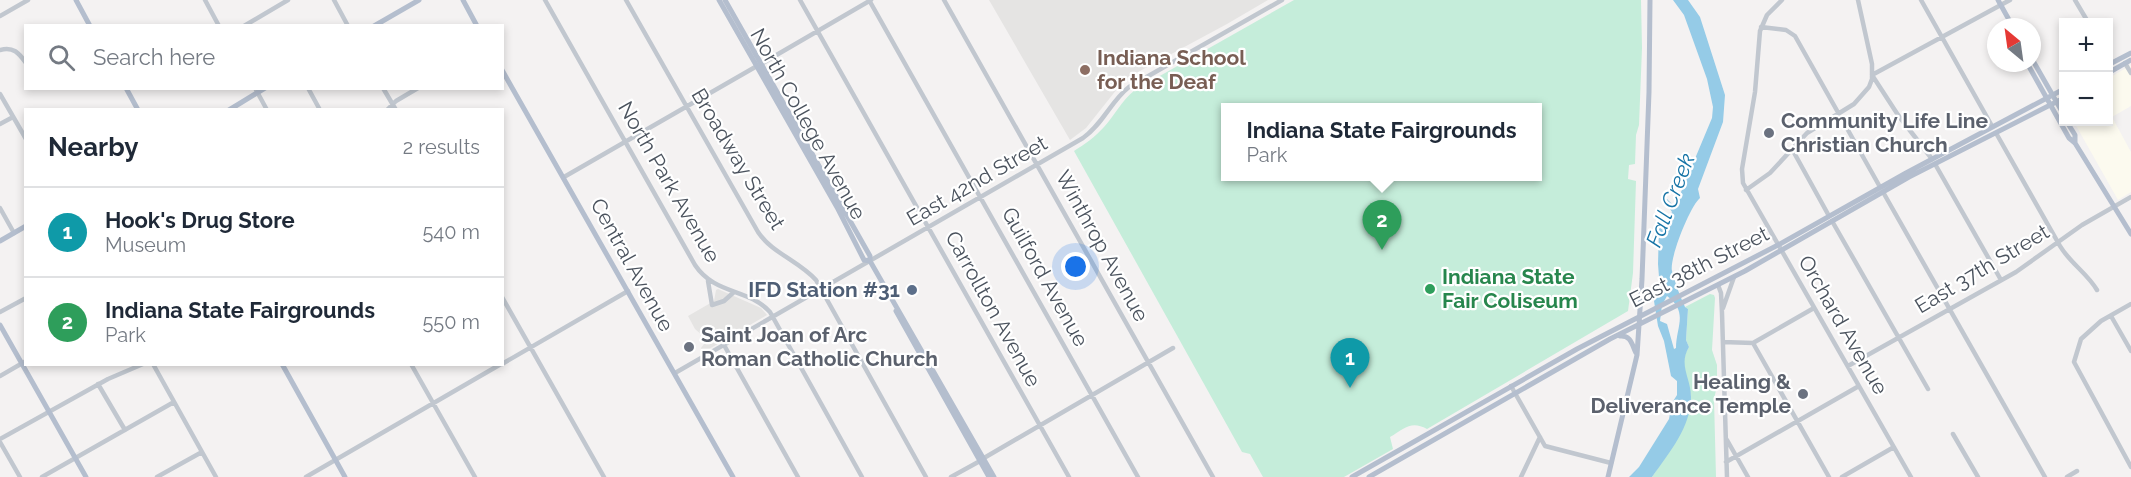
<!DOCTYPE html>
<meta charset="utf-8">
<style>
body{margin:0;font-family:Raleway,sans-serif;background:#f2f2f3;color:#1f2937}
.controls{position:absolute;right:18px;top:18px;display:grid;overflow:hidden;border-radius:0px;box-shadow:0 3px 9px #0003}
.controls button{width:54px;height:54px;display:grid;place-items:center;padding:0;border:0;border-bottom:2px solid #e0e1e3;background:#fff;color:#1f2937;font:30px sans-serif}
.compass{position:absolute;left:1987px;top:18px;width:54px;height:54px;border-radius:50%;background:#fff;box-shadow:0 3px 9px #0003;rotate:331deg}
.you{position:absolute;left:1076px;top:267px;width:21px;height:21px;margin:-15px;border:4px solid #fff;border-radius:50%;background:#1a73e8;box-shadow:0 0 0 9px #1a73e833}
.badge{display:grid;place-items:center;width:39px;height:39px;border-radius:50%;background:#275dd9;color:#fff;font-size:20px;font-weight:700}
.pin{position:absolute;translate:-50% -50px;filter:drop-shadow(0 2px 3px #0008)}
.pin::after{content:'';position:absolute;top:32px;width:21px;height:18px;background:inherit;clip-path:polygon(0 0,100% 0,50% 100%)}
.popup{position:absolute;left:1221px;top:103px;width:321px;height:78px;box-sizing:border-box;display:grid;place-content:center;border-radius:0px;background:#fff;filter:drop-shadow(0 2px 4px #0005);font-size:20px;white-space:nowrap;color:#747a83}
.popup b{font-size:22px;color:#1f2937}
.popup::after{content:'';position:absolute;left:50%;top:100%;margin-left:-12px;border:12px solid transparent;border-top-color:#fff}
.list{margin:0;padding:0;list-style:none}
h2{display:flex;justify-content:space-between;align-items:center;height:78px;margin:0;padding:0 24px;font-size:26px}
h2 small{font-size:20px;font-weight:400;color:#747a83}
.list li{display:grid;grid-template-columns:39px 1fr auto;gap:18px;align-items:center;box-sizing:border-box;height:90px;padding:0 24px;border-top:2px solid #e0e1e3}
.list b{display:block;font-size:22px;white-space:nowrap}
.list p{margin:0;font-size:20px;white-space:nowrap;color:#747a83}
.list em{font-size:20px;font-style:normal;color:#747a83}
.icon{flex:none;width:33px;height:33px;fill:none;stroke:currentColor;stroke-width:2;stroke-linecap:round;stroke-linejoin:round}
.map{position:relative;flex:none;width:2131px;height:477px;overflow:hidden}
.search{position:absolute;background:#fff;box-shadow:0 3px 9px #0003;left:24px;top:24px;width:480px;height:66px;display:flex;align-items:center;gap:15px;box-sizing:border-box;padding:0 21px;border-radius:0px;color:#747a83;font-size:22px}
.panel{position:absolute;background:#fff;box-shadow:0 3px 9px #0003;left:24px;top:108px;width:480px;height:258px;border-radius:0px}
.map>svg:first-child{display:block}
.commercial{fill:#fcfaef}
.education{fill:#e5e4e3}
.green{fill:#c5edda;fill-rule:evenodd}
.water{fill:#95cbe7;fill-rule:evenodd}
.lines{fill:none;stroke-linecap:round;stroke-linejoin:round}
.minor{stroke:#c1c7cf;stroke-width:4.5}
.major{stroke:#b4bece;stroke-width:5}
.education-dot{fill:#8d6e63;stroke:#fff;stroke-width:2}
.worship-dot{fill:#6b7280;stroke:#fff;stroke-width:2}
.leisure-dot{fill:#2e9e5b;stroke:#fff;stroke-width:2}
.service-dot{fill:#5c6f8a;stroke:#fff;stroke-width:2}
.labels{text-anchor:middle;stroke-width:4.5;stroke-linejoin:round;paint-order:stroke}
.education-label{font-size:21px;font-weight:bold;fill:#785e54;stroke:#fff;text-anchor:start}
.worship-label{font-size:21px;font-weight:bold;fill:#5b616d;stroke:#fff;text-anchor:start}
.street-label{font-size:21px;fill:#4b535e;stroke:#fff}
.leisure-label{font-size:21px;font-weight:bold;fill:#27864d;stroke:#fff;text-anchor:start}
.service-label{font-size:21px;font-weight:bold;fill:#4e5e75;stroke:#fff;text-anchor:end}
.water-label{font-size:22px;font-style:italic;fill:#1774a6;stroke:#fff}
</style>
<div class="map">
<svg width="2131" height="477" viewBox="0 0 2131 477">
<rect width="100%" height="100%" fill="#f4f2f2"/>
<path class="commercial" d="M2131,65V106L2112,117L2131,152V192L2118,200L2074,122H2108L2109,78Z"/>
<path class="education" d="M989,0H1268L1227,24L1125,79L1086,128L1070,140Z
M718,289L761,308L767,315L704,352L701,348L704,344V337L695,329L688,316L714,301L716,290Z"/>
<path class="green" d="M1294,0H1641L1642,48L1639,125L1636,135L1635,164L1629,165L1628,179L1636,181L1633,273L1628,311L1427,429C1411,420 1404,429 1390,437L1393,449L1344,477H1263L1250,454L1242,452L1074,151C1085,144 1095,137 1104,127C1115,115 1121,101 1135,90ZM1226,107H1538V176H1226Z
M1710,294L1714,295L1715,298L1712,350L1717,365V386L1714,399L1716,477H1652L1675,442L1691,396L1683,363L1685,354L1689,347L1686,340L1688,309L1685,307Z"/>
<path class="water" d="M1673,0H1688L1700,17L1725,95L1723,122L1698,189L1700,198C1690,206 1669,259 1672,271C1675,283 1680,296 1685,307L1688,309L1686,340L1689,347C1678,365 1691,378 1691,397C1691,427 1669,453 1652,477H1629L1639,467L1669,419L1672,403L1677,395V381L1671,376L1664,341L1658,326L1654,301L1660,290L1658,264L1659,229L1668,220L1672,212L1664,200L1667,199L1674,206L1676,204L1712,118L1713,107L1707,79L1684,15ZM1667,296C1689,312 1676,327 1676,348L1674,349L1667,324L1660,321L1662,305Z"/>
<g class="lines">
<path class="minor" d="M205,0L219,26
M334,0L348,26
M545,0L695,265C715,295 748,288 770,312L862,477
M626,0L758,232C772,253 799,261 816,280L926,477
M800,0L1069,477
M869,0L1138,477
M944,0L1213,477
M1782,0L1767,15L1760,31L1755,92L1742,169L1743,183L1911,477
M1921,0L1992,126
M2075,0L2088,22
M0,16L28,0
M244,26L288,0
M1761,27L1786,30L1795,36L1880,187
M0,50C13,46 19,53 26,63
M2125,63L2131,73
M761,64L871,0
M255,88L267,110
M308,88L320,110
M383,88L396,110
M0,94L26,139
M387,110L396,101L418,88
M0,124L13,117
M1996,133L2060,246C2070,263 2087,273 2097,290
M1792,149L1829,216
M1932,159L1898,115L1872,75L2010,0
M1935,164L2001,280
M564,177L757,66
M1746,190L1770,173L1807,133L1854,104L1869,87L1872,79V64L1858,0
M1883,192L2045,477
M0,208L14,233
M1832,221L1928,389
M708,281L712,305L724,301L734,292
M1718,285L1721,293L1722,313L1727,477
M502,297L604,477
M2131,304L2101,321L2081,339L2074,362L2131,467
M1723,308L1734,277
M0,312L26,298
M2111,316L2131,351
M1723,342L1753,343L1814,308
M1753,343L1829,477
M724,345L798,477
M153,364L216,477
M411,364L475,477
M502,364L628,291
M1848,366L2016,272L2082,225L2131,197
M675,373L1083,138C1103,124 1111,101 1129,87L1282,0
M0,376L26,361
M98,384L125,430
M1511,386L1545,446L1611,463
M1953,434L1978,477
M0,439L108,379L143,364
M1727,440L1748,477
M0,442L20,477
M984,458L1173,348
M1726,462L1859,386
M42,477L174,402
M157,477L202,452
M306,477L501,364
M951,477L980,461
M1521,477L1540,437
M1842,477L1894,447
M2067,477L2077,471"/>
<path class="major" d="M76,0L90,26
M463,0L477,26
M719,0L838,209L864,260L870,261
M725,0L870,256V261L994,477
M1998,0L2013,27
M374,26L419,0
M2032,59L2064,115
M2027,63L2069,138L2075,143L2131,234
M2108,65L2131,53
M502,70L733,477
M2108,73L2131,60
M126,88L138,110
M229,110L265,88
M2067,122L2075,135V143
M0,241L26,226
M896,311L989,477
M0,325L86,477
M1620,336C1631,335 1632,345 1636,353
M282,364L345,477
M1352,477L1577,349L1778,245L1906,173L2064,89
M1369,477L1610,339L1745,271L1909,177L2064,98
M1608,477L1637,355L1642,279L1649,92L1650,0"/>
</g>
<circle class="education-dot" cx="1085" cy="70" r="6"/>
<g class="worship-dot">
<circle cx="1769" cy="133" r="6"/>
<circle cx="689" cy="347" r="6"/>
<circle cx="1803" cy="394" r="6"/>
</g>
<circle class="leisure-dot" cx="1430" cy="289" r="6"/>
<circle class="service-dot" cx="912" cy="290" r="6"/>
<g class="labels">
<g class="education-label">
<text x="1097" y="65">Indiana School<tspan x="1097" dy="24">for the Deaf</tspan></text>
</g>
<g class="worship-label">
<text x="1781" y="128">Community Life Line<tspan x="1781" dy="24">Christian Church</tspan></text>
<text x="701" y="342">Saint Joan of Arc<tspan x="701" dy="24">Roman Catholic Church</tspan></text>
<text x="1791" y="389" text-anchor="end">Healing &amp;<tspan x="1791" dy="24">Deliverance Temple</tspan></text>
</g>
<g class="street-label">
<text transform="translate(808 124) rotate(61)" y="7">North College Avenue</text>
<text transform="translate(738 159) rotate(59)" y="7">Broadway Street</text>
<text transform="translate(977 181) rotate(-30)" y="7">East 42nd Street</text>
<text transform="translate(669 182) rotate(60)" y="7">North Park Avenue</text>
<text transform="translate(1102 246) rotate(61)" y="7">Winthrop Avenue</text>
<text transform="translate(632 265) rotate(61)" y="7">Central Avenue</text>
<text transform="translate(1699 267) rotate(-27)" y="7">East 38th Street</text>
<text transform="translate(1982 269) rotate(-31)" y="7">East 37th Street</text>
<text transform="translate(1045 277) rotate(61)" y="7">Guilford Avenue</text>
<text transform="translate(993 309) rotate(61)" y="7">Carrollton Avenue</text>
<text transform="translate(1843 325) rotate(60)" y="7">Orchard Avenue</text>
</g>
<g class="leisure-label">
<text x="1442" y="284">Indiana State<tspan x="1442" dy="24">Fair Coliseum</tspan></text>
</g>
<g class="service-label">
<text x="900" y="297">IFD Station #31</text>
</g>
<g class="water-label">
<text transform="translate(1670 200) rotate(-69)" y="8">Fall Creek</text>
</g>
</g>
</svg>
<div class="controls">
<button>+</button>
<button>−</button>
</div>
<svg class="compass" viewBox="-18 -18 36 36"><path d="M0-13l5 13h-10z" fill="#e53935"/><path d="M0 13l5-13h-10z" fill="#747a83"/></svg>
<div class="you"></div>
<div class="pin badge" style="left:1350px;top:388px;background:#0f9aa8">1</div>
<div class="pin badge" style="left:1382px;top:250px;background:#2e9e5b">2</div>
<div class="popup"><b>Indiana State Fairgrounds</b>Park</div>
<div class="search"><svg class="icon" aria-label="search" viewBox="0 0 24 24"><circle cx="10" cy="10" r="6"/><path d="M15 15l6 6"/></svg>Search here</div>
<section class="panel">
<h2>Nearby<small>2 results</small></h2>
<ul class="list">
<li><span class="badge" style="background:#0f9aa8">1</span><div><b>Hook's Drug Store</b><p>Museum</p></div><em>540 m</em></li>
<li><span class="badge" style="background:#2e9e5b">2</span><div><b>Indiana State Fairgrounds</b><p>Park</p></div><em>550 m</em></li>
</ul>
</section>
</div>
